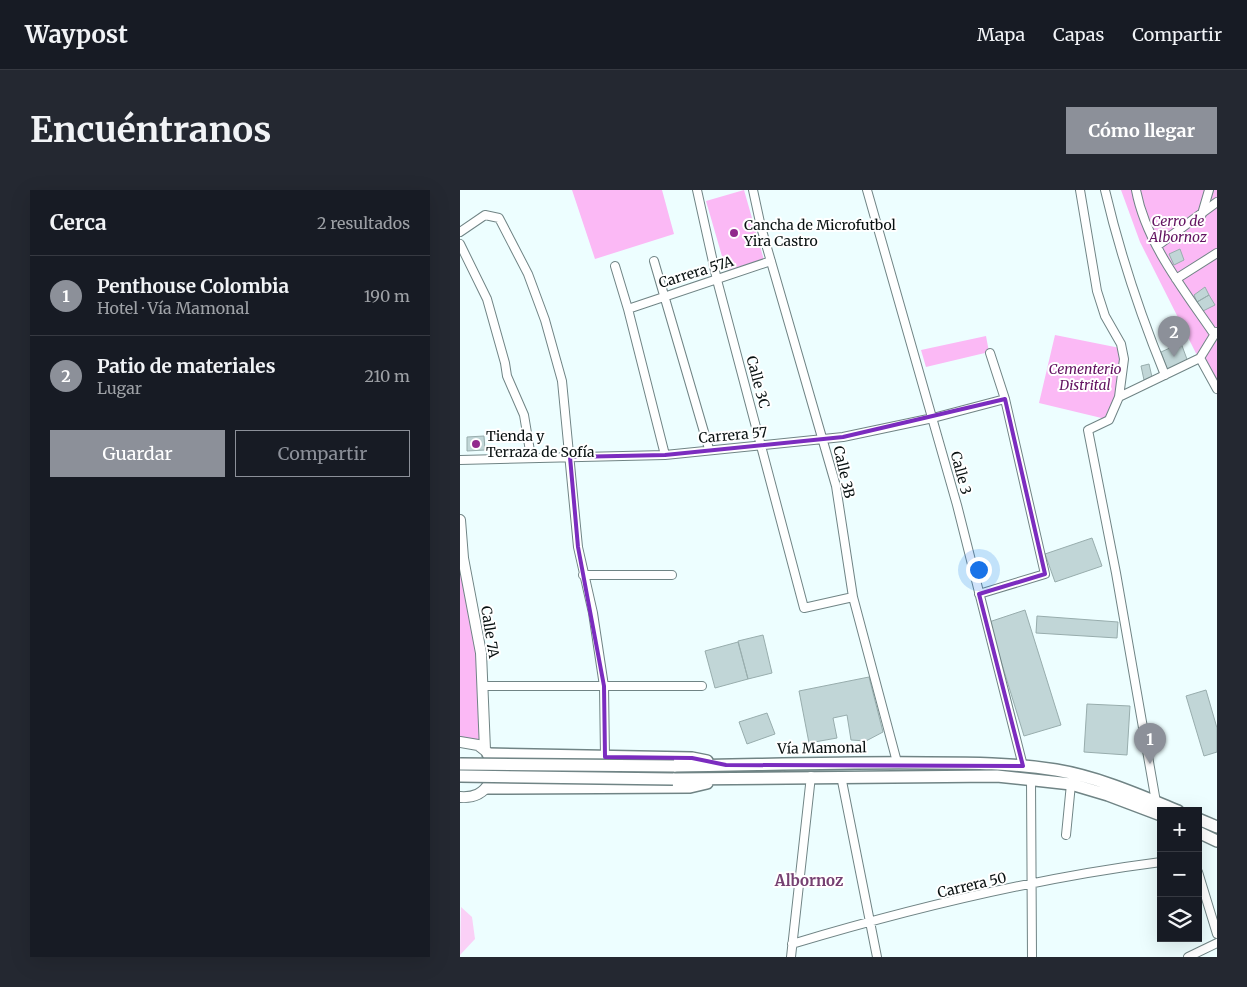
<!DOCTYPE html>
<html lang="es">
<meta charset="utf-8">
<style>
body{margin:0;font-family:Merriweather,serif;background:#242831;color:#f1f3f6}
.controls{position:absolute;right:15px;bottom:15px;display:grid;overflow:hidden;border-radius:0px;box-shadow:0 5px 20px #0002}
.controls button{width:45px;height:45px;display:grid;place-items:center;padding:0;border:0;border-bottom:1px solid #363941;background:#171b24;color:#f1f3f6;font:25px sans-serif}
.you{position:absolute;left:518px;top:379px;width:18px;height:18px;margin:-12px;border:4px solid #fff;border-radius:50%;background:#1a73e8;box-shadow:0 0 0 8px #1a73e833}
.badge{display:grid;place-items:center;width:32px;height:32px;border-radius:50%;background:#8c9099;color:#fff;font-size:16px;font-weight:700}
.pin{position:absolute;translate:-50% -41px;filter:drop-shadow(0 1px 2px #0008)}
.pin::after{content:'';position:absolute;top:26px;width:18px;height:15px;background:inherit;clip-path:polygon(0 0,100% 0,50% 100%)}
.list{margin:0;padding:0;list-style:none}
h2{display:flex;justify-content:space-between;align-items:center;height:65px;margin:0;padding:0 20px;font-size:21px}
h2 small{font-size:16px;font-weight:400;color:#9ea1a6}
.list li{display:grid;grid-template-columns:32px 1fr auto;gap:15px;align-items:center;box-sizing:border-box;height:80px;padding:0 20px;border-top:1px solid #363941}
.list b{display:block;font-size:19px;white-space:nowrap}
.list p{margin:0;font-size:16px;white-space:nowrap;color:#9ea1a6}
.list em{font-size:16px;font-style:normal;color:#9ea1a6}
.actions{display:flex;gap:10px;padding:15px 20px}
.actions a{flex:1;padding:11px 0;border:1px solid #8c9099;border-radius:0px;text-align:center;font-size:18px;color:#8c9099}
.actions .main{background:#8c9099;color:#fff}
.icon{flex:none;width:28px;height:28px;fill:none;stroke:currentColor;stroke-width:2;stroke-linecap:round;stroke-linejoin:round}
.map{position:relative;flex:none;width:757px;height:767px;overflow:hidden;border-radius:0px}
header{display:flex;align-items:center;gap:30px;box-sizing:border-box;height:70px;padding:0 25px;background:#171b24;border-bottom:1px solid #363941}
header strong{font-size:24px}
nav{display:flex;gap:28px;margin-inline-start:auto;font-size:18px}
.intro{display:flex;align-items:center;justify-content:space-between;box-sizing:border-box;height:120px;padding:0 30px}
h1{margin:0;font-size:35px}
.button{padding:12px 22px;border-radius:0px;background:#8c9099;color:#fff;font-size:18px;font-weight:700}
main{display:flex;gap:30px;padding:0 30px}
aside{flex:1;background:#171b24;border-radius:0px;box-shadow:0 5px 20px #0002}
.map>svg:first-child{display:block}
.green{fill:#fbb9f5}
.water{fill:#fad0f6}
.building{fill:#c1d6d7;stroke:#98adad}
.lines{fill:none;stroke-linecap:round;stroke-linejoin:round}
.street-casing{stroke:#708485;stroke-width:10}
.secondary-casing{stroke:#708485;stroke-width:12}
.primary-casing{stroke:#708485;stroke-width:14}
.street{stroke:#fff;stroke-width:8}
.secondary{stroke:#fff;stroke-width:10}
.primary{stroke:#fff;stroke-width:11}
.primary-bridge-casing{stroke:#708485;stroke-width:14;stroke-linecap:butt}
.primary-bridge{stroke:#fff;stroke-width:11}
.marked{fill:none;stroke:#7b2cbf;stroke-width:4;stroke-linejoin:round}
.poi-dot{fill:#91298d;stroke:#fff;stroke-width:2}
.labels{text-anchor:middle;stroke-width:4;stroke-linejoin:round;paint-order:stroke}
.park-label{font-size:14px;font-style:italic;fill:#621260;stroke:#fff}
.poi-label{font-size:14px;fill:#091111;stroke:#fff;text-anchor:start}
.street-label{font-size:14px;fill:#091111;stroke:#fff}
.neighbourhood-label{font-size:15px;font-weight:bold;fill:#764172;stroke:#fff}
</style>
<header>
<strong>Waypost</strong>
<nav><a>Mapa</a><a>Capas</a><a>Compartir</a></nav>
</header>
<div class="intro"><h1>Encuéntranos</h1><a class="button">Cómo llegar</a></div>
<main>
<aside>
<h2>Cerca<small>2 resultados</small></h2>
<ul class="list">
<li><span class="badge">1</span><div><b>Penthouse Colombia</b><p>Hotel · Vía Mamonal</p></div><em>190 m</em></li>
<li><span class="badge">2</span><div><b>Patio de materiales</b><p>Lugar</p></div><em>210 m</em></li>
</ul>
<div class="actions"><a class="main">Guardar</a><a>Compartir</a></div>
</aside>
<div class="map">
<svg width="757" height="767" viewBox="0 0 757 767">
<rect width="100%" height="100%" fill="#edfeff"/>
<path class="green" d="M112,0H202L214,44L135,69Z
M284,0L304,70L266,80L246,11Z
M661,0H757V205L680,52Z
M595,145L665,159V192L654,231L579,213Z
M526,146L529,162L466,177L461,160Z
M0,370C13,431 20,491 22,553L11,548L0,550Z"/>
<path class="water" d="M1,717L12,727L15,749L0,765Z"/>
<path class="building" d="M720,59L724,70L714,75L709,64Z
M745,97L749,105L737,112L734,105Z
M749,105L755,115L743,121L737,112Z
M721,153L728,172L708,181L701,162Z
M689,174L692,187L684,190L681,176Z
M24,246L25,260L7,261V247Z
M632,348L642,376L595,392L585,364Z
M565,420L601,535L564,546L529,432Z
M577,426L658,432L657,448L576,443Z
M303,445L312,483L288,489L278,451Z
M278,452L288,489L255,498L245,461Z
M409,487L423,542L406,551L391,550L387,525L373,528L377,548L349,553L339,501Z
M746,500L757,538V562L744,566L726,506Z
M627,514L670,516L667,565L624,562Z
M307,523L315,544L287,554L279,532Z"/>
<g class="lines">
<g class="street-casing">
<path id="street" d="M237,0L257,90L344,418L393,407
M293,0L301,37L376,296L393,407L437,572
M407,0L497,315L563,576
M620,0L637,101L645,126L661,154L664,169L659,207L649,230L628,240L656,383L696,612
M645,0C660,64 680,124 705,185
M676,0C686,53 724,100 754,144
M742,24L749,0
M0,42L25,25L39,28L68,84L85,130L102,191L118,357L133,423L144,496L145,567
M0,54L27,109L45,173L47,186L64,225L71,267
M697,56L757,12
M194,71L249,259
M155,76L168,119L205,265
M716,89L757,63
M168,119L311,71
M740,168L757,199
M659,207L740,168L756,142
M0,270L205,265L383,247L473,228L545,209
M123,385H212
M519,404L585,384L545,209L530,163
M24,496H242
M381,586L417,767
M571,589L572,767
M606,645L611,594
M738,682L757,744
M332,754C452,718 576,688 701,672
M331,767L351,586
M728,767L757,753"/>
</g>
<g class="secondary-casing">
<path id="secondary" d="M0,330L3,368L21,463L25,560
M0,552L18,555L27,562
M0,607C14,608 23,604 30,592"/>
</g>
<g class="primary-casing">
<path id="primary" d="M28,564L232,568L247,571
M214,576C298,575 383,572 468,573C511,573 553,573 596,580C638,587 679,605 718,621
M213,589L537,586L611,594L648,605L701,625
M27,598L230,597L247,593
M738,629L757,637
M738,642L757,651"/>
</g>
<use href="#street" class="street"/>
<use href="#secondary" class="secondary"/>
<use href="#primary" class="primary"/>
<g class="primary-bridge-casing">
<path id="primary-bridge" d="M0,574L214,576
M0,586L213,589"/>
</g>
<use href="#primary-bridge" class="primary-bridge"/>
</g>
<path class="marked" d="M545,209L585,384L519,404L563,576L266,575L232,568L145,567L144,496L118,357L110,267L205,265L383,247Z"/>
<g class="poi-dot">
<circle cx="274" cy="43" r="5"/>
<circle cx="16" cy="254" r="5"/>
</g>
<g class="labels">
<g class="park-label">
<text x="718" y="36">Cerro de<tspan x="718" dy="16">Albornoz</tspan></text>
<text x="625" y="184">Cementerio<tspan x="625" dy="16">Distrital</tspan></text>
</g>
<g class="poi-label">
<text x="284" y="40">Cancha de Microfutbol<tspan x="284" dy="16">Yira Castro</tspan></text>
<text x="26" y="251">Tienda y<tspan x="26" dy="16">Terraza de Sofía</tspan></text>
</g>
<g class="street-label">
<text transform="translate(236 82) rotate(-17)" y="5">Carrera 57A</text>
<text transform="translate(298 192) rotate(75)" y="5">Calle 3C</text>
<text transform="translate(273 245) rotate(-5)" y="5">Carrera 57</text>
<text transform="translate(384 282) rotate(77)" y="5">Calle 3B</text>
<text transform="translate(501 283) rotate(75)" y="5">Calle 3</text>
<text transform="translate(30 442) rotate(81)" y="5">Calle 7A</text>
<text transform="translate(362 558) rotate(-1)" y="5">Vía Mamonal</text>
<text transform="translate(512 695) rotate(-13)" y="5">Carrera 50</text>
</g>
<g class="neighbourhood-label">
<text x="349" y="696">Albornoz</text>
</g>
</g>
</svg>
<div class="controls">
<button>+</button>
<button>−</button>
<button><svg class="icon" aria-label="layers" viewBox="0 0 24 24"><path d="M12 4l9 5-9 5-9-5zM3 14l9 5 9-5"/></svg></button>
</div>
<div class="you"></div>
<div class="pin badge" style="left:690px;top:574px">1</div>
<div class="pin badge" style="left:714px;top:167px">2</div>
</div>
</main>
